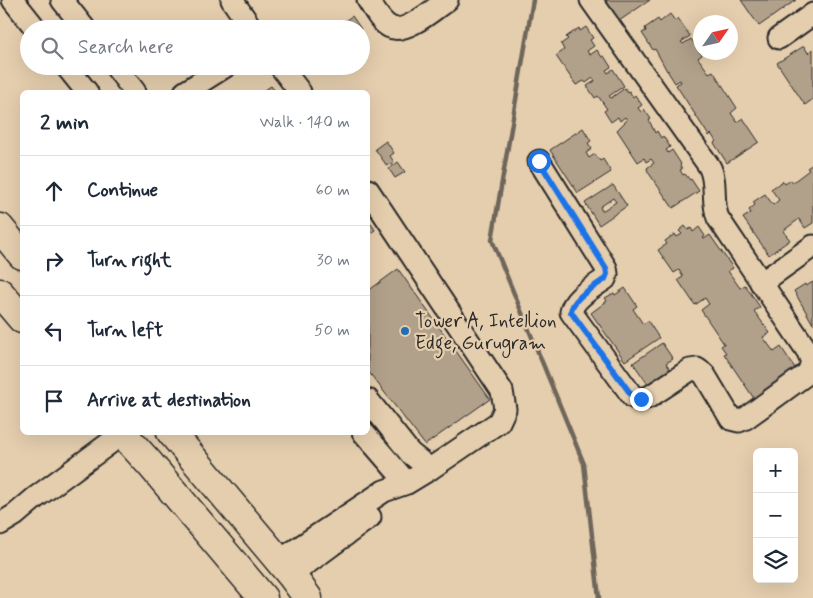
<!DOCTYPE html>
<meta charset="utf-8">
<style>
body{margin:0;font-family:Mynerve,sans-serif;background:#f2f2f3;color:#1f2937}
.controls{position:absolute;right:15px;bottom:15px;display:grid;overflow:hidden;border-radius:8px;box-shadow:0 5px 20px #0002}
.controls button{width:45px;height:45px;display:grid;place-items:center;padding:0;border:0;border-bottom:1px solid #e0e1e3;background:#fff;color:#1f2937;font:25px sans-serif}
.compass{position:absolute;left:693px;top:15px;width:45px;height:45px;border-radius:50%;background:#fff;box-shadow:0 5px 20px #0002;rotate:56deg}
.stop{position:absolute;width:15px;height:15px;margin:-11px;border:4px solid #1a73e8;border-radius:50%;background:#fff}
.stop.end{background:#1a73e8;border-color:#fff;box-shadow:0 1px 5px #0008}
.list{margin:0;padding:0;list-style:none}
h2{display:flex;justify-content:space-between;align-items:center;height:65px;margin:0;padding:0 20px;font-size:21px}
h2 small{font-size:16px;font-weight:400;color:#747a83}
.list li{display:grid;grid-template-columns:32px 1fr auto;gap:15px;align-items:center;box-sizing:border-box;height:70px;padding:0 20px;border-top:1px solid #e0e1e3}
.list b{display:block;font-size:19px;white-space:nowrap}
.list em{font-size:16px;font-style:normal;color:#747a83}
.icon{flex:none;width:28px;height:28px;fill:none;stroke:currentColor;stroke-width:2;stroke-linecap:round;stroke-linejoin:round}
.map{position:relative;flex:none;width:813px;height:598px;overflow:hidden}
.search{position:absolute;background:#fff;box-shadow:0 5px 20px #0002;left:20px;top:20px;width:350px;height:55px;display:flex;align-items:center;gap:12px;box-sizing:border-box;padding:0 18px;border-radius:28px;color:#747a83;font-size:19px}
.panel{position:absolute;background:#fff;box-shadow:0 5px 20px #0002;left:20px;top:90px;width:350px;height:345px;border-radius:8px}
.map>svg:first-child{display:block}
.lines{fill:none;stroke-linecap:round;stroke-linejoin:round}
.stream{stroke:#6e665a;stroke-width:4.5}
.building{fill:#b1a08a;stroke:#2b2b2b;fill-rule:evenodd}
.minor-casing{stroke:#2b2b2b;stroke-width:25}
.major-casing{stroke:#2b2b2b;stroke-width:31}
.minor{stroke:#e5ceae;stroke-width:21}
.major{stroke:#e5ceae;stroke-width:28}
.route{stroke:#1a73e8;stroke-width:6}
.poi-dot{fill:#1f6fb2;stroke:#e5ceae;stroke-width:2}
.labels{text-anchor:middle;stroke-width:4.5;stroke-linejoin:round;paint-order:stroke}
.poi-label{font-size:19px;fill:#2b2b2b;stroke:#e5ceae;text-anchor:start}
</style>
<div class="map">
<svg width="813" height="598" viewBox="0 0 813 598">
<rect width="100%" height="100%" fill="#e5ceae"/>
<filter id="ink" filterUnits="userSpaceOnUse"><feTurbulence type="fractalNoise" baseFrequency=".02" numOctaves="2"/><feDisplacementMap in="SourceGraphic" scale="10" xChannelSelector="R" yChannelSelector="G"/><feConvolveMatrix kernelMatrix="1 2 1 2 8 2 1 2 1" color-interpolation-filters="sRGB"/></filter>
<g filter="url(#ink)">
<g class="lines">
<path class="stream" d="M533,0L492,240L584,464L599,598"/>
</g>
<path class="building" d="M601,0H650L616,23Z
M741,0H796L759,26Z
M670,14L675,21L678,18L690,36L681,42L683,44L691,39L702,55L698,58L709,73L713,71L737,108L731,113L737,122L743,118L759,142L727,163L714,143L716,141L711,134L709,136L676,85L681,82L680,80L675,83L668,72V70L667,71L655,49L653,50L642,33L646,31L645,28L658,19L660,22Z
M352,16L361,29H332Z
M586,27L593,38L590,40L594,46L587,51L590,55L597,50L602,57L604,56L611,67L606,70L608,73L613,69L624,86L609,96L611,98L625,88L627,92L629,91L633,97L635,95L642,105L638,108L641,112L644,109L651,119L649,120L655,133L657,131L661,138L663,136L670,147L666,150L668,153L672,150L681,164L680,165L682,169L680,170L683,175L685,174L690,180L691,179L699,191L673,208L648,172L647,168L654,163L651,159L646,162L644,158L638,162L617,130L627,120L625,117L620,121L618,117L611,122L604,111L607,109L598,96L595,98L587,86L595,81L593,78L586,83L584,81L576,85L556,56L564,50L561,44L568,39L566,37L579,28L580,31Z
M804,46L808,53L813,49V99L805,105L777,63Z
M271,86L276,92H262Z
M583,128L591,141L588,143L592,149L586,153L589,158L595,154L600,161L603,159L611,172L578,193L550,150Z
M386,141L394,153L390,156L394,162L387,166L375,149Z
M398,162L405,172L395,178L389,169Z
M813,164V223L805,228L799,219L783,231L790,240L769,255L743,218L751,213L749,210L755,205L753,202L765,194L773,205L779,200L771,189L783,181L785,184L791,180L793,182L809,170L807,168Z
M613,185L627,206L599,225L585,203ZM613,198L616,202L602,211L600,207Z
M368,219L375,230L368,235Z
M685,226L688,230L691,228L693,232L699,227L705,236L703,238L704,239L710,235L733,268L728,271L740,288L745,285L760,307L754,311L770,333L763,337L774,352L781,347L797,371L755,400L724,354L726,353L721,346L724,344L701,310L709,304L705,298L695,305L678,280L683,277L679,270L674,273L658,250L667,244L665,241L675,234L677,237L682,234L679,231Z
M398,269L490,399L425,445L368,371V291Z
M813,282V324L794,291L805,284L806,286Z
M625,288L637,306L633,309L643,324L648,321L659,338L625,361L591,313L607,301L605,298L614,293L615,295Z
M662,343L673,359L666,363L670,369L667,372L671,377L652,390L633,363Z"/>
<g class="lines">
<g class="minor-casing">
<path id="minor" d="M13,0L36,29
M62,0L85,29
M232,0L252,29
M368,0C374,9 380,22 390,27C405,35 434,9 447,0
M779,38L813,14
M66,66L87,92
M115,66L135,92
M280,66L300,92
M185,92L226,66
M539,161L606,268L607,274L605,279C594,287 573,298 571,312L633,397L641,399L649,397L690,370L697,369L704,374L731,419L739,421L746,418L808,373L812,362L808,352L718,218C711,201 718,182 709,166L591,0
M368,190L502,391L505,409L499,422L430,469L410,453L368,400
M761,283L813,246
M363,432L407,483
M0,524L15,515L35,498L122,434
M279,561L384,491L407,483L430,469
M291,575L370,517"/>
</g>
<g class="major-casing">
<path id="major" d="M0,228L22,255
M0,293L22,319
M121,432L150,464L263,598
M171,432L291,575L308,598"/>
</g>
<use href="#minor" class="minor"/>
<use href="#major" class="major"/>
</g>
</g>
<g class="lines" filter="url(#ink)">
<path class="route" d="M539,161L606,268L607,274L605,279C594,287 572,298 571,312L633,397L641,399"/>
</g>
<circle class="poi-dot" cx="405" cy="331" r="5"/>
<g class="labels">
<g class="poi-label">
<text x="415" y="327">Tower A, Intellion<tspan x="415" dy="22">Edge, Gurugram</tspan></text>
</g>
</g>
</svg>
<div class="controls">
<button>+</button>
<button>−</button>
<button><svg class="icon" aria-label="layers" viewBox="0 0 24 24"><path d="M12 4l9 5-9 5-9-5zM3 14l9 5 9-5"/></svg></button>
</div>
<svg class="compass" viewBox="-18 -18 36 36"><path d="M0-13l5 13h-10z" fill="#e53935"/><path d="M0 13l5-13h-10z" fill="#747a83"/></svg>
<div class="stop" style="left:539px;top:161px"></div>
<div class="stop end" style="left:641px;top:399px"></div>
<div class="search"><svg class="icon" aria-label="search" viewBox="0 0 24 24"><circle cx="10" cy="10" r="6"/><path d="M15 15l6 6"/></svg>Search here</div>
<section class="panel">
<h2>2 min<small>Walk · 140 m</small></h2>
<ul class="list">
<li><svg class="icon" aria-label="ahead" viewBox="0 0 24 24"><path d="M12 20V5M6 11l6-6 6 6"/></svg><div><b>Continue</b></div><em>60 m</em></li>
<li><svg class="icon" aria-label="right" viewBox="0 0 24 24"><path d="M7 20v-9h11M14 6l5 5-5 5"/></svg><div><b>Turn right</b></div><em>30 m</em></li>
<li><svg class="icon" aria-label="left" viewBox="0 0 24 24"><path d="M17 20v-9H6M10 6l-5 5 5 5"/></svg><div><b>Turn left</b></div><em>50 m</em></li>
<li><svg class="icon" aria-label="arrive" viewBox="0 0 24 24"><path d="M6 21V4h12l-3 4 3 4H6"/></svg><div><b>Arrive at destination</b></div></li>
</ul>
</section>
</div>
